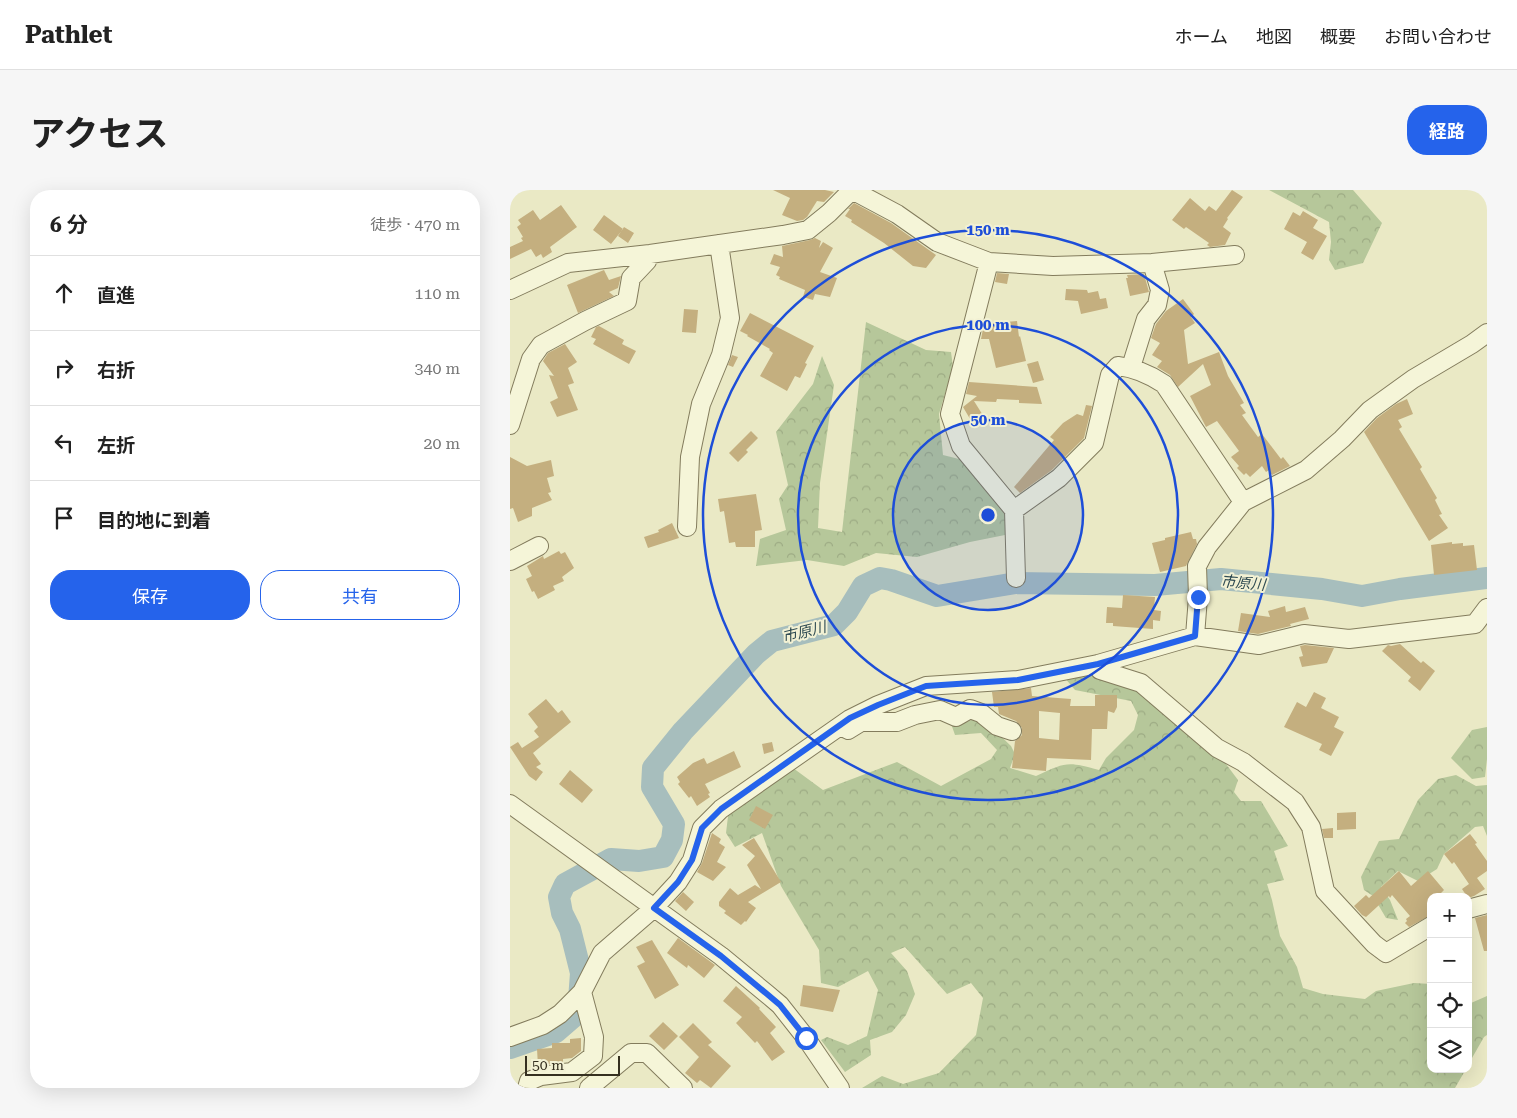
<!DOCTYPE html>
<html lang="ja">
<meta charset="utf-8">
<style>
body{margin:0;font-family:"Roboto Serif","Noto Sans JP",serif;background:#f6f6f6;color:#222}
.controls{position:absolute;right:15px;bottom:15px;display:grid;overflow:hidden;border-radius:10px;box-shadow:0 5px 20px #0002}
.controls button{width:45px;height:45px;display:grid;place-items:center;padding:0;border:0;border-bottom:1px solid #e0e0e0;background:#fff;color:#222;font:25px sans-serif}
.scale{position:absolute;left:15px;bottom:12px;width:95px;box-sizing:border-box;padding-left:5px;border:2px solid #353020;border-top:0;font-size:14px;line-height:18px;white-space:nowrap;color:#353020;-webkit-text-stroke:4px #f2f1d4;paint-order:stroke}
.stop{position:absolute;width:15px;height:15px;margin:-11px;border:4px solid #2563eb;border-radius:50%;background:#fff}
.stop.end{background:#2563eb;border-color:#fff;box-shadow:0 1px 5px #0008}
.list{margin:0;padding:0;list-style:none}
h2{display:flex;justify-content:space-between;align-items:center;height:65px;margin:0;padding:0 20px;font-size:21px}
h2 small{font-size:16px;font-weight:400;color:#767676}
.list li{display:grid;grid-template-columns:32px 1fr auto;gap:15px;align-items:center;box-sizing:border-box;height:75px;padding:0 20px;border-top:1px solid #e0e0e0}
.list b{display:block;font-size:19px;white-space:nowrap}
.list em{font-size:16px;font-style:normal;color:#767676}
.actions{display:flex;gap:10px;padding:15px 20px}
.actions a{flex:1;padding:11px 0;border:1px solid #2563eb;border-radius:20px;text-align:center;font-size:18px;color:#2563eb}
.actions .main{background:#2563eb;color:#fff}
.icon{flex:none;width:28px;height:28px;fill:none;stroke:currentColor;stroke-width:2;stroke-linecap:round;stroke-linejoin:round}
.map{position:relative;flex:none;width:977px;height:898px;overflow:hidden;border-radius:20px}
header{display:flex;align-items:center;gap:30px;box-sizing:border-box;height:70px;padding:0 25px;background:#fff;border-bottom:1px solid #e0e0e0}
header strong{font-size:24px}
nav{display:flex;gap:28px;margin-inline-start:auto;font-size:18px}
.intro{display:flex;align-items:center;justify-content:space-between;box-sizing:border-box;height:120px;padding:0 30px}
h1{margin:0;font-size:35px}
.button{padding:12px 22px;border-radius:20px;background:#2563eb;color:#fff;font-size:18px;font-weight:700}
main{display:flex;gap:30px;padding:0 30px}
aside{flex:1;background:#fff;border-radius:20px;box-shadow:0 5px 20px #0002}
.map>svg:first-child{display:block}
.forest{fill:url(#forest-crowns)}
.lines{fill:none;stroke-linecap:round;stroke-linejoin:round}
.river{stroke:#a7bebd;stroke-width:22}
.building{fill:#c4af7f;fill-rule:evenodd}
.minor-casing{stroke:#837c5d;stroke-width:20}
.minor{stroke:#f5f5d8;stroke-width:18}
.route{stroke:#2563eb;stroke-width:6}
.ring{fill:none;stroke:#1d4ed8;stroke-width:2.5}
.labels{text-anchor:middle;stroke-width:4;stroke-linejoin:round;paint-order:stroke}
.water-label{font-size:15px;font-style:italic;fill:#304c53;stroke:#f2f1d4}
.centre{fill:#1d4ed8;stroke:#f2f1d4;stroke-width:2.5}
.ring-label{font-size:15px;text-anchor:middle;font-weight:bold;fill:#1d4ed8;stroke:#f2f1d4;stroke-width:4;stroke-linejoin:round;paint-order:stroke}
</style>
<header>
<strong>Pathlet</strong>
<nav><a>ホーム</a><a>地図</a><a>概要</a><a>お問い合わせ</a></nav>
</header>
<div class="intro"><h1>アクセス</h1><a class="button">経路</a></div>
<main>
<aside>
<h2>6 分<small>徒歩 · 470 m</small></h2>
<ul class="list">
<li><svg class="icon" aria-label="ahead" viewBox="0 0 24 24"><path d="M12 20V5M6 11l6-6 6 6"/></svg><div><b>直進</b></div><em>110 m</em></li>
<li><svg class="icon" aria-label="right" viewBox="0 0 24 24"><path d="M7 20v-9h11M14 6l5 5-5 5"/></svg><div><b>右折</b></div><em>340 m</em></li>
<li><svg class="icon" aria-label="left" viewBox="0 0 24 24"><path d="M17 20v-9H6M10 6l-5 5 5 5"/></svg><div><b>左折</b></div><em>20 m</em></li>
<li><svg class="icon" aria-label="arrive" viewBox="0 0 24 24"><path d="M6 21V4h12l-3 4 3 4H6"/></svg><div><b>目的地に到着</b></div></li>
</ul>
<div class="actions"><a class="main">保存</a><a>共有</a></div>
</aside>
<div class="map">
<svg width="977" height="898" viewBox="0 0 977 898">
<defs>
<pattern id="forest-crowns" width="20" height="18" patternUnits="userSpaceOnUse" patternTransform="scale(1.25)"><rect width="20" height="18" fill="#b6c79a"/><path d="M2 6a3 3 0 1 1 6 0M12 15a3 3 0 1 1 6 0" fill="none" stroke="#9dab84"/></pattern>
</defs>
<rect width="100%" height="100%" fill="#eae9c5"/>
<path class="forest" d="M759,0H843L872,33L853,73L825,80L819,70L821,52L819,32Z
M356,132L416,160L441,162L443,177L429,224L433,265L457,271L498,317L500,344L460,352L407,367L366,363L334,376L297,370L246,376L250,349L276,340L269,309L278,295L266,242L303,194L312,166L324,195L310,293L308,338L332,342Z
M597,482L627,497L707,562L728,590L724,602L731,611H751L778,656L764,661L774,690L757,694L762,710L770,746L787,777L793,798L813,804L855,809L866,801L904,793L921,794V879H956L945,898H352L372,886L393,894L429,883L466,845L473,808L461,793L437,804L395,757L381,763L397,781L405,804L396,825L382,842L360,850L361,865L335,882L311,850L317,847L338,855L357,846L368,800L358,781L328,797L311,793L309,760L271,696L252,643L225,657L216,643L219,618L283,578L313,600L387,572L431,596L481,569L487,560L471,543L445,545L439,528L457,532L470,526L501,556L505,564L500,578L526,586C556,572 557,571 589,580L596,568L624,540L628,525L621,511L565,500L554,487Z
M977,537V569L975,587L962,589L941,568L962,540Z
M946,585L966,596L977,595V646L973,636L965,637L934,664L927,679L908,691L888,681L871,697L880,710L888,730L876,728L863,706L854,700L851,687L869,651L889,649L908,610L928,589Z
M977,806V845L974,847L958,875V810L961,813Z"/>
<g class="lines">
<path class="river" d="M0,858L46,842L68,823L71,783L60,739L52,723L49,707L55,694L101,669L129,671L153,667L162,650L164,634L142,597L143,578L173,541L246,464L262,451L324,435L337,422L353,396L370,388L381,390L427,406L506,393L645,395L711,389L812,399L852,406L890,399L977,388"/>
</g>
<path class="building" d="M263,0H315L324,2L314,12L307,11L297,27L293,30L287,31L272,25L280,8Z
M722,0L733,7L717,28L718,29L713,37L721,43L715,55L700,57L697,55L699,53L676,37L674,39L662,30L680,8L695,21L699,16L706,21Z
M344,13L381,33L426,65L416,78L403,76L374,53L341,32L342,30L335,26L340,19H338Z
M51,15L67,37L40,57L42,62L33,68L31,64L26,67L21,59L0,69V57L13,51L11,48L13,47L7,37L11,34L8,30L23,20L30,30Z
M793,21L808,30L803,38L817,46L803,70L791,63L797,52L774,39L783,22L790,26Z
M94,25L113,39L101,54L83,40Z
M114,37L124,43L118,53L108,46Z
M305,48L311,51L309,58L313,52L323,58L310,82L327,88L320,107L305,104L303,110L293,107L295,100L269,89L270,87L266,85L270,77L260,74L264,64L273,67L272,56L300,50Z
M94,80L99,90L111,86L108,98L99,102L104,106L68,123L57,95Z
M487,83L499,84L497,94L485,92Z
M634,84L639,102L620,106L616,88H618L617,85Z
M556,99L577,100L578,103L588,101L590,109L596,108L598,118L571,124L568,111L555,110Z
M673,109L684,124L681,127L685,133L674,140L678,174L709,162L718,186L734,213L730,215L736,223L732,225L748,247L752,244L771,269L773,267L780,276L762,285L759,280L756,282L752,276L740,287L736,283L734,285L727,278L729,276L721,267L729,261L707,231L696,237L680,206L701,195L693,174L668,197L660,185L647,177L652,171L642,165L650,153L641,148L646,134L656,121Z
M174,119L188,120L186,143L172,142Z
M240,123L304,156L295,173L297,174L290,188L285,186L277,201L250,186L263,163L259,160L260,159L237,146L238,145L230,141Z
M507,131L509,147L510,146L516,171L486,178L479,149H471L474,134Z
M89,136L114,150L112,154L126,161L119,174L83,154L86,149L81,147L86,137Z
M55,154L67,172L58,178L64,193L58,195L68,220L47,227L40,212L48,208L39,185L44,186L33,171L38,163Z
M222,165L228,167L223,177L218,175Z
M528,171L534,190L523,193L517,174Z
M459,192L527,197L532,214L509,213V210L487,209L486,212L464,211L474,227L463,234L453,217L467,206L456,204Z
M897,209L903,224L888,230L892,237L889,239L912,277L910,279L927,308L925,310L932,324L929,325L938,338L919,351L854,242L867,228L886,214Z
M576,215L582,216L574,248L542,280L510,303L504,297L544,250L540,247L553,233L567,224L573,226Z
M241,241L248,248L236,260L238,262L228,272L219,263Z
M0,267L17,276L41,270L44,286L37,288L41,302L38,303L42,310L22,318V326L8,332L3,318L0,319Z
M246,304L252,340L245,341V357H226L225,352L219,353L214,321L210,322L208,309Z
M162,333L169,348L138,358L134,347L149,342L148,340Z
M681,342L683,349H686L687,354L676,376L650,382L642,353L655,350V348Z
M942,352V354L953,353V356L964,355L967,380L924,385L921,355Z
M49,361L51,364L55,362L64,378L52,387L54,391L43,396L45,400L28,409L24,401L22,402L16,389L22,386L17,376L33,366L34,369Z
M613,405L645,407L644,420L651,421L650,431L643,430V439L603,436V433H596L597,417L612,418Z
M775,416L776,422L795,417L799,429L780,434L781,436L748,444L728,441L731,423L760,427L758,421Z
M890,454L911,473L913,471L925,481L910,501L898,491L901,487L872,461L878,455L881,456Z
M795,455L824,458L817,473L792,477L789,467L793,466L790,456Z
M521,498L522,506L561,509L560,516H585V505H607V517L604,523L598,521L597,539H582L581,570L537,568L536,581L502,578L505,551L512,545V538L506,531L489,524L488,517H484L482,502ZM529,521L550,523L549,550L529,548Z
M804,502L816,508L811,518L829,527L824,537L834,542L821,566L809,560L812,554L774,537L787,512L796,517Z
M36,509L48,523L52,520L61,532L23,563L31,574L26,577L33,582L26,591L19,586L0,557L8,552L12,558L29,547L24,541L28,537L18,524Z
M262,552L264,561L254,564L252,554Z
M224,561L231,577L195,594L200,603L198,604L200,607L187,616L181,606L179,608L168,594L170,592L167,587L183,573L194,568L197,574Z
M60,580L83,600L72,613L49,594Z
M246,616L263,625L255,639L239,630Z
M846,622V639L827,640V623Z
M823,638V648H814L812,639Z
M202,643L211,649L209,653L215,657L207,672L216,677L203,691L187,682L192,673Z
M960,644L967,653L965,654L977,671V681L967,688L975,699L964,706L958,708L952,699L959,694L944,672L942,674L934,664Z
M244,648L271,692L238,712L246,718L236,732L235,731L231,735L214,723L216,721L209,716V712L220,698L228,705L245,695L251,699L237,675L245,666L232,655Z
M889,681L901,696L918,681L934,700L927,707H921V725L899,737L895,733L897,731L896,729L900,726L882,705L880,708L879,706L856,727L852,725L844,716L856,705L859,708Z
M173,702L184,712L176,721L165,711Z
M977,725V761H974L965,728Z
M168,748L205,775L194,788L178,775L177,778L157,763Z
M142,750L169,795L145,809L127,776L135,772L126,757Z
M293,795L330,800L323,822L290,816Z
M226,796L250,818L249,819L266,837L260,843L275,862L262,871L247,851L245,853L226,833L232,827L213,811Z
M153,832L168,846L154,860L139,846Z
M183,833L202,852L198,855L221,876L201,898L190,890L187,893L175,883L189,867L169,847Z
M71,848V861L62,868L53,869V872L28,876L27,859L42,858V853H60V849Z"/>
<g class="lines">
<g class="minor-casing">
<path id="minor" d="M342,0L387,24L427,52L479,72L543,76L642,73L725,65
M479,72L440,224L451,256L504,320L506,388
M0,100L58,73L140,64L273,45L298,40L319,23L342,0
M621,177L636,129L647,115L650,100L642,73
M0,235L21,169L31,155L75,131L117,111L121,88L137,71L140,64
M504,320L549,288L584,253L600,185L608,176C626,178 639,184 654,194L733,312
M177,337L180,267L191,214L211,165L220,128L209,54
M0,371L29,356
M685,446L688,407L687,376L697,357L733,312L796,280L832,249L860,220L903,189L962,154L977,143
M588,474L590,480L631,493L707,558L733,572L785,612L801,637L815,701L864,754L876,763L921,736
M338,540L351,532H387L405,525L430,520L446,527L460,519L471,523L487,536L502,541
M0,614L211,766L257,804L270,815L296,848L330,898
M958,719L977,714
M0,847L33,835L50,824L72,802L92,763L144,718L168,692L182,670L192,638L211,619L340,529L368,515L416,496L508,490L588,474L685,446L749,455L794,444L839,449L965,434L977,418
M17,898L19,891L31,886L62,882L83,866L84,847L72,802
M79,898L121,863H137L173,898"/>
</g>
<use href="#minor" class="minor"/>
</g>
<g class="lines">
<path class="route" d="M296,848L270,815L257,804L211,766L144,718L168,692L182,670L192,638L211,619L340,528L368,515L416,496L508,490L588,474L685,446L688,407"/>
</g>
<circle cx="478" cy="325" r="95" fill="#1d4ed8" fill-opacity=".12"/>
<g class="ring">
<circle cx="478" cy="325" r="95"/>
<circle cx="478" cy="325" r="190"/>
<circle cx="478" cy="325" r="285"/>
</g>
<g class="labels">
<g class="water-label">
<text transform="translate(733 393) rotate(5)" y="5">市原川</text>
<text transform="translate(294 442) rotate(-14)" y="5">市原川</text>
</g>
</g>
<circle cx="478" cy="325" r="8" class="centre"/>
<g class="ring-label">
<text x="478" y="45">150 m</text>
<text x="478" y="140">100 m</text>
<text x="478" y="235">50 m</text>
</g>
</svg>
<div class="controls">
<button>+</button>
<button>−</button>
<button><svg class="icon" aria-label="locate" viewBox="0 0 24 24"><circle cx="12" cy="12" r="6"/><path d="M12 2v4M12 18v4M2 12h4M18 12h4"/></svg></button>
<button><svg class="icon" aria-label="layers" viewBox="0 0 24 24"><path d="M12 4l9 5-9 5-9-5zM3 14l9 5 9-5"/></svg></button>
</div>
<div class="scale">50 m</div>
<div class="stop" style="left:296px;top:848px"></div>
<div class="stop end" style="left:688px;top:407px"></div>
</div>
</main>
